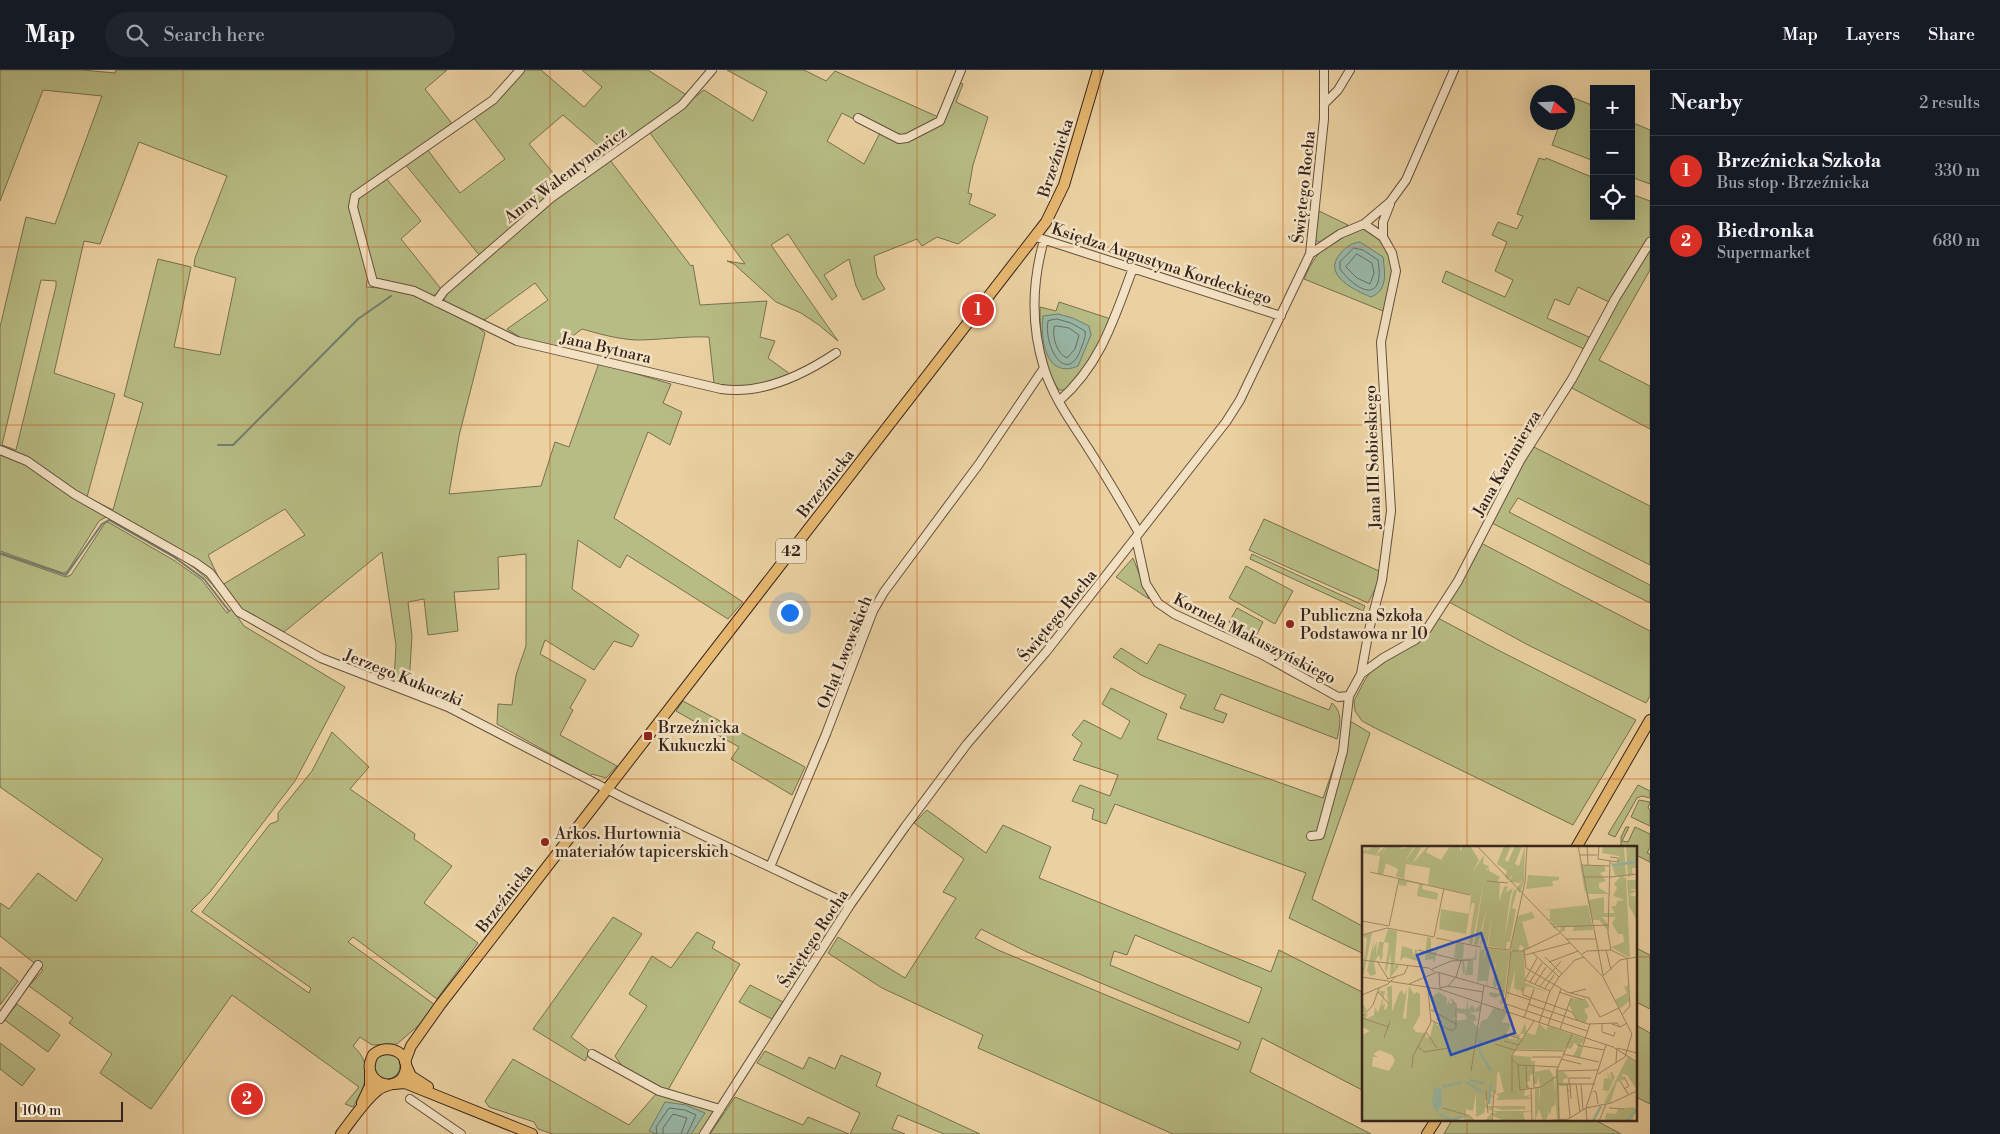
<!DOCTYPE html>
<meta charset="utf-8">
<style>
body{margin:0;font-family:"Libre Bodoni",serif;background:#20242c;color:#f1f3f6}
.controls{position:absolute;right:15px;top:15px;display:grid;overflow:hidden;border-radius:0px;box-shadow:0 5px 20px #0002}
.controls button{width:45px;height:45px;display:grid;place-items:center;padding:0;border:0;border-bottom:1px solid #363941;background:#171b24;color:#f1f3f6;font:25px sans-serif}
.compass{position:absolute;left:1530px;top:15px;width:45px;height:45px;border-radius:50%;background:#171b24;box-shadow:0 5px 20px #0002;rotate:109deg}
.scale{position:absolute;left:15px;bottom:12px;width:108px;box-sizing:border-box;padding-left:5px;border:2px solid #37251d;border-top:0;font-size:14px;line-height:18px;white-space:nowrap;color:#37251d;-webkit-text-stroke:4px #f2e1c2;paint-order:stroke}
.you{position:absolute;left:789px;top:542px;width:18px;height:18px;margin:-12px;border:4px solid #fff;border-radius:50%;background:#1a73e8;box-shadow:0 0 0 8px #1a73e833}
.badge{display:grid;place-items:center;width:32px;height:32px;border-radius:50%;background:#d93025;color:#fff;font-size:16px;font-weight:700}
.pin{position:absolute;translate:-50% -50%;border:2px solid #fff;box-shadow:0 1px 5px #0006}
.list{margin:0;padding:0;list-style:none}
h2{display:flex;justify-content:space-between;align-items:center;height:65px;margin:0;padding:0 20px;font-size:21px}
h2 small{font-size:16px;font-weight:400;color:#9ea1a6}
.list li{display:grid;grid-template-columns:32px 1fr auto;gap:15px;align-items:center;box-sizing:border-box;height:70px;padding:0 20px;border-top:1px solid #363941}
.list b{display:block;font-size:19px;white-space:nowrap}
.list p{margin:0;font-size:16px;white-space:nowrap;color:#9ea1a6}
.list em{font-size:16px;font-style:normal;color:#9ea1a6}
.icon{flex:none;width:28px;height:28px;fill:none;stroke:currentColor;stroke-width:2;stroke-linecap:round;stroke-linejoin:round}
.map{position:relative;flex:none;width:1650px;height:1064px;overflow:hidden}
header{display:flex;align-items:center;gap:30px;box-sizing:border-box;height:70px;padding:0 25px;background:#171b24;border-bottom:1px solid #363941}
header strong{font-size:24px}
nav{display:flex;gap:28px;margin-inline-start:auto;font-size:18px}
.search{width:350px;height:45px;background:#20242c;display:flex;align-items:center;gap:12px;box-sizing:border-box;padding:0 18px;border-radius:28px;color:#9ea1a6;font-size:19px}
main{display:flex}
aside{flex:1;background:#171b24}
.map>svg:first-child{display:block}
.green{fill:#b7bc84;stroke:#777050;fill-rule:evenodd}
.water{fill:#98b7a6;stroke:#717d6f}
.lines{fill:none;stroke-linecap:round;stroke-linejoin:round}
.shore{stroke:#686e62;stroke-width:1}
.stream{stroke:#717d6f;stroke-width:2}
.minor-casing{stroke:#64503e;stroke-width:10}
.major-casing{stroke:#37251d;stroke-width:12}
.minor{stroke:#f2e1c2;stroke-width:8}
.major{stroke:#e6b870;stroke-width:10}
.grid{fill:none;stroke:#c54f0f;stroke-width:1;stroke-opacity:0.55}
.poi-dot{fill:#8f2418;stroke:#f2e1c2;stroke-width:2}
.labels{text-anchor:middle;stroke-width:5;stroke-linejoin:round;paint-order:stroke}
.shield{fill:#f2e1c2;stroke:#6f5d4e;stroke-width:1}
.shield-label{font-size:15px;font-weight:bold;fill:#37251d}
.street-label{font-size:16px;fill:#37251d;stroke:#f2e1c2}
.poi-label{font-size:16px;fill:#37251d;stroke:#f2e1c2;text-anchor:start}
.inset-river{fill:none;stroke:#98b7a6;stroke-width:2.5}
.inset-road{fill:none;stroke:#a38c6c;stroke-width:1}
.view{fill:#1d4ed8;fill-opacity:0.15;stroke:#1d4ed8;stroke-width:2.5}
.inset-edge{fill:none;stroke:#37251d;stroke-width:2.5}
</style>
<header>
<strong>Map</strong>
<div class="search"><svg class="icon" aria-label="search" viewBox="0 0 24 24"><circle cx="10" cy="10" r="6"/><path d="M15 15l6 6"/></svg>Search here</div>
<nav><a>Map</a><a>Layers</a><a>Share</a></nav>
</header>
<main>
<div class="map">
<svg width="1650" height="1064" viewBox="0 0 1650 1064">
<rect width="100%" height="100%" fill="#ebd1a1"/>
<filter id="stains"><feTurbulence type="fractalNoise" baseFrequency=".004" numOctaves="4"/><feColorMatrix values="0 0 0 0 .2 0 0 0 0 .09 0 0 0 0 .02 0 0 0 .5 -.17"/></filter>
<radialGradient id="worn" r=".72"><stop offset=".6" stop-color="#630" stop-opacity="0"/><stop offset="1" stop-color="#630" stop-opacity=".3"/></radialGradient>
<path class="green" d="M0,0H82L115,3L116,0H447L425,19L453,55L353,125L368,206L366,217L405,220L477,256L485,263L459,366L449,424L541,416L555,372L569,377L599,293L671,314L663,333L682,342L670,375L648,362L614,448L743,532L728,549L627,485L620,498L578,470L572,519L639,565L632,577L614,571L594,600L545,570L540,584L586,610L570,638L573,640L560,665L617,696L606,708L592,704L590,706L497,654L498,634L512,635L516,605L526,576V484L498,487L499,519L454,522L458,561L428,565L424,529L408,532L412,566L409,615L394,610L396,575L382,482L284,562L237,536L232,539L244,556L345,617L295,711L210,822L191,841L309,923L311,918L202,842L270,754L278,751V743L312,701L332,662L369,697L350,719L415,764L414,769L452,796L424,833L478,873L437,929L353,867L348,872L435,935L420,954L397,974L372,975L360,967L353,976C375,996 365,1016 353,1037L345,1034L359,1017L232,925L151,1039L100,1003L112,984L69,953L73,948L29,916L43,900L0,866V833L9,839L38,803L76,831L103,789L0,717V484L66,507L71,505L105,453L108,452L175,491L202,510L227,543L232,539C223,529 215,516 205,507C177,482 142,466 111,447H106L99,451L67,502L63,503L0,481V257L26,147L55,154L102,26L43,20L0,131ZM139,72L227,106L195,188L194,196L236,208L220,285L174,277L191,197L158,189L124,326L143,333L113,440L87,427L115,324L54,303L84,171L100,174ZM41,210L56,211V216L16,380L2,375ZM285,439L305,465L222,515L208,485Z
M524,0H541L584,37L602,17L582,0H648L688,26L607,83L563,45L529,74L564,116L480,186L405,94L427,79L460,123L505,89L473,47L495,31Z
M727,0H804L826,11L835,1L945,50L960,13L963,14L956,32L988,47L973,95L968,123L972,124L969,134L996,145L958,174L937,167L922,176L917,169L874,186L877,206L885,219L863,230L856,216L849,189L824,205L837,226L832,230L788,164L771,175L838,271L819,255L801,243L776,232L734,194L727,191L745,194L650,63L704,20L753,51L767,22ZM842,43L880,63L864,94L827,71Z
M1574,28L1594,36V91L1552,75L1560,53L1568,52V38Z
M1631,52L1650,60V114L1631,107Z
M1539,88L1545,90L1546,88L1594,108V146H1631V124L1650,131V167L1611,233L1578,217L1569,235L1555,229L1547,248L1591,268L1586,280L1442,212L1446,201L1505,227L1513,210L1495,201L1507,172L1492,165L1498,152L1517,159L1523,146L1517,144Z
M610,90L691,196L693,195L700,235L767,231L760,267L775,271L768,288L790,304C765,315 740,320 714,313L709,267C684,266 660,270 636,270C617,269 600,264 582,259L558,277L526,271L507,259L548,230L535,213L486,249L479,251L444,232L445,223L558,126Z
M385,107L421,151L401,169L442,220L433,226L400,214L379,211L375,208L355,136L358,126Z
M1319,141L1348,155L1321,173L1315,170Z
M1362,159C1379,163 1393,186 1394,203C1394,216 1387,229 1383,241L1304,209C1319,175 1329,173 1362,159Z
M1650,177V200L1599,290L1650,316V359L1570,317L1628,211Z
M1059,232L1111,249C1099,276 1086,299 1065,320H1059C1042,295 1040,265 1040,237L1056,241Z
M1532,376L1650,436V495L1518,428L1509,442L1650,515V533L1492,453Z
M1264,449L1379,501L1377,515L1368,533L1249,480Z
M1481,473L1650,561V626L1646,633L1530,576L1449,532Z
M1252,484L1365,536L1363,541L1250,489Z
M1133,488L1149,529L1116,507Z
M1246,496L1293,521L1275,554L1229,528Z
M1237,538L1263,552L1256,566L1229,552Z
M1438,548L1496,579L1636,650L1573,755L1373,657L1362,651L1355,641L1354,631L1365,610L1373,598L1408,578Z
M1159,574L1329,640L1332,633C1343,642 1340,656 1337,669L1221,624L1214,639L1227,644L1223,653L1180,638L1186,625L1141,605L1113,587L1121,578L1147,594Z
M1111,618L1167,644L1157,669L1323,728L1349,653L1352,652L1370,663L1312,829L1364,857V884L1289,848L1306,803L1115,734L1106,754L1092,749L1094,739L1072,731L1080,715L1110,726L1118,705L1073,690L1082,673L1072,665L1084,650L1121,669L1130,651L1102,634Z
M683,631L805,697L792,725L731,689L739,677L676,641Z
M1638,715L1650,721V728L1642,726L1637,728L1615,767L1608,764Z
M1639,730L1650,732L1648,738L1650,740V756L1631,747Z
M927,740L986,783L1003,755L1051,777L1039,808L1271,902L1279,880L1364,923V1021L1262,968L1250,1002L1371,1064H1173L978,978L983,965L882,918L828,883L838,867L905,908L956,828L943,822L964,789L914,753ZM981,859L1027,882L1241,972L1238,980L998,880L975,868ZM1135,865L1262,918L1249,953L1110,895L1114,881L1127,885Z
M1626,757H1629L1622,771L1628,772L1635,757L1650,764V777L1647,783L1650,784V792L1636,785V778L1621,777V767Z
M613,847L642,864L571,967L590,981L585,991L533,959Z
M697,862L715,872L712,878L740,894L668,1020C649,1016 624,1002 615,986L647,936L629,924L652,886L671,898Z
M1636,878L1650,885V939L1636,932Z
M0,897L18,911L0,935Z
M750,915L783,932L772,949L739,932Z
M17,934L60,965L48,982L6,951L5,949Z
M1636,955L1650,963V1034L1636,1027Z
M0,973L35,999L22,1016L0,999Z
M765,981L803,999L809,987L835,999L841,985L881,1003L876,1016L980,1064H944L898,1045L892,1059L905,1064H850L860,1043L757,993Z
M374 996a13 13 0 1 1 26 0a13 13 0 1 1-26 0Z
M513,989L629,1055L656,1024L715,1041L700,1064H553L538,1059L534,1052L489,1037L485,1031Z
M735,1027L803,1055L808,1047L849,1064H710Z
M1452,1050H1595L1621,1064H1444Z"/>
<path class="water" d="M1360,172L1383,187C1385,203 1388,220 1371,227C1354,220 1322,205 1340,184C1346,177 1351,173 1360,172Z
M1058,244L1073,248L1089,256L1091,265L1078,296C1046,310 1040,269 1043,246Z
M665,1032L686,1035L705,1043L691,1064H657L649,1061Z"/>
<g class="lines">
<path class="shore" d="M1354,178L1363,180L1378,190C1385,233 1359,224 1340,199V192Z
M1357,184L1372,193L1374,203L1370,214L1357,208L1346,197Z
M1057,249L1071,253L1085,261C1086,266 1084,270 1082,276C1068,319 1043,277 1048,251Z
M1057,256L1069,258L1079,265L1075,279L1067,288C1057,284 1052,267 1054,257Z
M657,1064L656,1057L669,1038L685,1040L696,1045L687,1064
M663,1064V1058L673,1044L687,1048L681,1064"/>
<path class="stream" d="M218,375H233L358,249L391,226
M0,483L66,505L102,454L109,450L174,487L204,509L229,541"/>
<g class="minor-casing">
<path id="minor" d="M520,0L493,30L355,126L353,137L373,212L414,221L517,271L721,319C761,325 803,305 836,283
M1324,34L1338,20L1350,0
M858,48L899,69L907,68L940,51L961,0
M1383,167V152L1390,134
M1039,168L1281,246
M1044,170C1032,212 1031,256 1044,298C1053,327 1072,353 1088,378C1106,406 1123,435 1139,463
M1310,184L1340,164L1364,154L1390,132L1406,110L1454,0
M436,232L444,221L551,128L682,35L712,0
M1059,331C1101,294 1114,249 1133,198
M0,380L27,391L74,424L196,493L210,503L239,542L321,588L448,637L624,728L850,835
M1136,468L1146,514L1158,533L1174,544L1261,584L1338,627L1349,626
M1361,604L1383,588L1415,570L1427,559L1458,511L1521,389L1572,309L1615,229L1650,172
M1311,766L1320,765L1343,681L1349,626L1361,604L1369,560L1382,510L1391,441L1381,272L1396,201L1392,183L1383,167L1364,154
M770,797L826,664L873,541L884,522L979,394L1044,298
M0,949L38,895
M592,984L659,1021L720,1039
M410,1029L461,1064
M704,1064L850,835L905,757L967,674L1046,582L1226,352L1240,330L1310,184L1324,49V0"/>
</g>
<g class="major-casing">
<path id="major" d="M1576,778L1650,650
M405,992L411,976L440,935L1046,152L1064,115L1098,0
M406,995L411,1006L428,1017
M394,1014L405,1013L532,1064
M362,1033L370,1016V1003
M341,1064C352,1050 364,1031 378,1020C387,1013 399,1016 404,1005C414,984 388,971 373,985C365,1000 372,1013 389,1015
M1427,1064L1436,1050"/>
</g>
<use href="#minor" class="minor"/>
<use href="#major" class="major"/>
</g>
<path class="grid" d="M183,0V1064M367,0V1064M550,0V1064M733,0V1064M917,0V1064M1100,0V1064M1283,0V1064M1467,0V778M0,177H1650M0,355H1650M0,532H1650M0,709H1650M0,887H1364M1636,887H1650M1467,1050V1064"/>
<g class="poi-dot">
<circle cx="1290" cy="554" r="5"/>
<rect x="643" y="661" width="10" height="10" rx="2.5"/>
<circle cx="545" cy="772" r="5"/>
</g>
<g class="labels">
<rect class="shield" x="776" y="468.5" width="30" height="25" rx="4"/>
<g class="shield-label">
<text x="791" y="486">42</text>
</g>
<g class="street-label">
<text transform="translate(1055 88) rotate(-72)" y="6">Brzeźnicka</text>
<text transform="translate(565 104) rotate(-37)" y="6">Anny Walentynowicz</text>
<text transform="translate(1303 117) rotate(-84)" y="6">Świętego Rocha</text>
<text transform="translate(1162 193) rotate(18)" y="6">Księdza Augustyna Kordeckiego</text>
<text transform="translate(606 277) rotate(13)" y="6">Jana Bytnara</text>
<text transform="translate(1372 387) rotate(-92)" y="6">Jana III Sobieskiego</text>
<text transform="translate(1506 393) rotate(-60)" y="6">Jana Kazimierza</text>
<text transform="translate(825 413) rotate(-52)" y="6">Brzeźnicka</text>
<text transform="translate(1057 545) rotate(-51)" y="6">Świętego Rocha</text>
<text transform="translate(1255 568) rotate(27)" y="6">Kornela Makuszyńskiego</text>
<text transform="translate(844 582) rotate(-68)" y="6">Orląt Lwowskich</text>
<text transform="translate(404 607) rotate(22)" y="6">Jerzego Kukuczki</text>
<text transform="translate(504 828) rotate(-52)" y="6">Brzeźnicka</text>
<text transform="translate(813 868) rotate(-57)" y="6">Świętego Rocha</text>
</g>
<g class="poi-label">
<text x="1300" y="551">Publiczna Szkoła<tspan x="1300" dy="18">Podstawowa nr 10</tspan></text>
<text x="658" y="663">Brzeźnicka<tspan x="658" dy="18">Kukuczki</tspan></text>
<text x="555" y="769">Arkos. Hurtownia<tspan x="555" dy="18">materiałów tapicerskich</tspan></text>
</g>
</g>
<g transform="translate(1362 776)">
<rect width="275" height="275" fill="#ebd1a1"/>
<path d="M6,0L4,6L9,0L6,6L11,0H19L14,9L24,0L19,10L25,0H40L39,3L52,0L42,17L54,0H60L50,18L62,4L53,19L65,0H68L64,6L79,14L88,0H98V6L101,0L109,1L117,14L109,29L122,9L121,18L127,20L123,26L127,22V25L138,31L135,36H138L137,55L142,41L146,40L144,46L151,42L148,52L142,95L151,46L153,43L155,45L150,62L154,63L148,96H145L144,103L126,100L130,72L125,100L121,96L118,99L125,59L116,99L112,98L122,34L110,98L107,97L113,57H110L107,68L109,49L66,39L68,21L67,22L44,18L42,33L34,30L36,23L24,17L21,29L15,28L18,10L0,7ZM142,0H149L143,14L146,16L153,0H160L153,18L157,20L163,0L162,36L158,47L154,43L161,34L152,41L157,37L147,36L151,28L146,34L143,31L145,25L135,18ZM241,0H262L264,30L261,31L264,32L268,112L249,101L262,96L261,88H256L250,77L254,71H240L246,78V85L237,74H230L223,43V48L217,12L219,19L242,20L244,25L238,27L244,35L237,37V42L247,48H226L227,54L242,51V67H253L249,60H254L255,55L263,54L251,50L255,42L252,38L258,31L253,29L249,16L255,19L257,10L240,7ZM264,0H275V22H270L271,29L266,31ZM166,29L197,31V34L190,35L191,40L164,43ZM37,33L61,38L60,43L76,47L75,54L55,50L57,38L45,36L44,40L37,39ZM265,34H275V43H267L275,45L267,49L275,51V75L267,60ZM226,59L231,84L211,85L212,80H203V85L202,90L203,85L198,86L199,81L189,78L195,85L187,77H192L185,73H188V64H181ZM79,63L107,68L104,88L77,83ZM170,66L173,72L160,76L167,101L173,99L160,105L162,101L158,99L156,106L162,105L163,137L185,146L165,140L160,146L157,143L155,150L156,144L152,142L153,124L145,155L148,106L141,158H138L140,149L132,152L127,149L128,146L137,148L136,136L133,143L131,138L134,114L132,123L129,114L125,141V135H117L115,138L118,101L119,105L123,102L122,113L125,102L148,105L155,70ZM26,83L35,85L32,125L34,118L37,120L28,132L29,107L24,127L23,123L27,97L22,96ZM10,86L2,128L0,127L5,93L0,89ZM65,91L69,92V106H74L78,93L72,118L71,113L63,114ZM12,94L11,104L15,95L14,111L17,96H22L20,109L22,106L19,115L17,109L12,116L14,128L9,130L5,125ZM94,97L102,98L101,113L112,112L115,100L114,114H111V129H103L106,115L102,114L103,125L101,129L100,116L92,111ZM40,100L50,103L52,111L53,103L55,104V115L42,111L38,115ZM266,139L267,155L258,163L253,154L265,147L262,141ZM30,140V166L37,147L40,144L42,149L45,144L41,172L44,173L47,140L52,148L55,146L58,148V169L51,182L54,186L64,187V192L68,191L72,175L76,180L79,173L74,175L77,163L74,166L70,164L73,159L70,151L77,146L85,152L84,159L88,153L87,158L92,156L95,172H91L94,175L105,173L103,168L95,167L94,162L104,163L106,153V164L110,159L113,164L119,158L118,165L108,167L114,170L113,173L118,172L111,176L117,183L119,175L125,173L132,162L145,166L140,176L149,178L142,192L144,189L148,193L153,192V195L155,192L150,190L151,187L159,189L156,193L159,194L164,188H158L163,177L165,187L173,189L177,177L184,184L186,180L223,193L218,199L221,201L218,212L211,210L217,199L212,197L209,203L205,202L201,208L204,201L201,204L154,203L149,209L169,211V215H173V226L187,223L192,231L193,250L194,221L195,225L202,226L207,232L201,233V237L213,238L205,240L208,246H205V240H197L198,273H195L193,251V259L189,262V269L187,266L185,273L181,275L177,263L173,275V241H177V260L178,241L176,230L175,238H172L171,230L175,228L168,229V235L164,236L168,242L163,243L162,250L170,249L166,251L170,253L134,254L137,250L128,244L131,251L123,255L125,260H163V263L140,264L131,261L130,265L123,261L122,267L114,271V246L111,265L104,263V268L112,275H103L102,271L92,275H0V189L8,185L0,181V161L1,158L5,164L1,168H6L4,173L12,169L13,161L16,167L21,151L17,145H23L20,159L23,158L22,163L24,164L30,146L26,157L25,141ZM17,204L30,209L33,215L27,225L10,220L11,211H16L11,208ZM137,225L142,246L134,248L135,228ZM75,242L80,246L78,264L72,259ZM222,151L228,161L222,163L226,171L223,177L215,174L207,159L209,152L221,154ZM266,210L275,217V244L265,229L259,228L263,233L255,236L248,257H242ZM244,224L250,236L248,227L250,226L253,231L241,257L246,245L238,243H241L242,232L247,233ZM271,261L275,263L270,275H243L244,267L254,268L256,263ZM131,265H170L161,267L163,274L136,275L140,274L129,269L130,275H123L129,267H135Z" fill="#b7bc84" fill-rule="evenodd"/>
<path d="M75,242H79L80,250L79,262L76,264L72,259Z" fill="#98b7a6"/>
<path class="inset-river" d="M250,19L275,16M115,194H118V206L129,225M107,234L122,237M104,236L121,247M74,241L71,258L76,265M80,241L100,236M127,258L129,238M77,268L89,274L103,270M231,275L239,260M265,275L275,263"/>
<path class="inset-road" d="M115,0L241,131L270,188L263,211L236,228M216,0L241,129M225,0L226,19M237,0L236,13L256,16V12L248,11M218,9H235M248,15L246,87L249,104M220,19L248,20M8,26L108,49M222,31H248M248,31L275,28M125,35L146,37M0,75L27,80L37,33M191,81L246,79M0,89L25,82L72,91M72,91L82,42M74,92L119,101M204,93H234M121,101L148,104M148,103L163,36L165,0M56,104L97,114M162,104L164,122L205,146L227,152L238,171L257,162M244,104L249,124M150,105H161L198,87M171,107L197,131M220,108L225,105L249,104L265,112M163,109L208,97M183,111L200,128M175,112L163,134L188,145M0,114L67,122L73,126M15,115L26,133M187,116L216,105M70,123L89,115L108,114M77,127L78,143M241,130L258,114L275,111M0,131L77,143L251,201L275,216M94,131L99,115M25,133L42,128L46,120M168,136L180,117M47,138L75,126L142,145M173,138L184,121M86,140L121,146M178,140L199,115M78,142L86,140L94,131M161,142V149L210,166L215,174M183,142L192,129M16,146L27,158M144,146L168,154M197,146L221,154M208,147L224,143M0,149L26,138L33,131M144,158L225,185M166,158L226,178L255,177L258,181M69,164L94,178M142,164L149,106M260,169L268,160L265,112M0,171L11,159L17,142M0,172L27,181M162,172L172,143M69,174L90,185L94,182V159L89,153M177,177L188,145L197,131L213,114L222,111M275,177V198M240,178V186L252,190L253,186M250,178L258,181L265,177M186,179L199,143M198,183L209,152M64,186L75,202M142,188L159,193M22,192L28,175M142,195L157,199M133,198L152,204L202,205M215,199L242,204M221,199L228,178M56,201L62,206L87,202M201,208L237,216M170,211H199M149,212L156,219L196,221M199,213L219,218M254,216L255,202L275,207M156,219L158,244L179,241L195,230M164,220L165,242M171,221L172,241M50,222L51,210L69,176L66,143M109,225L122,140M195,225L236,224M262,231L267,240L262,243M258,235L266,248M196,238H233M205,238L208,272M207,238V232H229M208,238L209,253M214,238L218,266M219,238L221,264M169,242L170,275M124,244L126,267M231,245L234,246L236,258M150,246V209L172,175M81,262L108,270L112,275M247,262L262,263M197,273L195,224L210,188M130,275L132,245M183,275L204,273M203,275L224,262L249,257L275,245M225,275L224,262L244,199M237,275L244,258"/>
<path class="view" d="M119,87L153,187L89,209L55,109Z"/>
<rect width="275" height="275" class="inset-edge"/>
</g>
<rect width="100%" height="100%" filter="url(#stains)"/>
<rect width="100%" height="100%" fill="url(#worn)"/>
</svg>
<div class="controls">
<button>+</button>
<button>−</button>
<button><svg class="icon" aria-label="locate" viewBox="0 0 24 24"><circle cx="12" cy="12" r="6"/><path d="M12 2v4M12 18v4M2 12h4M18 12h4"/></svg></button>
</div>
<svg class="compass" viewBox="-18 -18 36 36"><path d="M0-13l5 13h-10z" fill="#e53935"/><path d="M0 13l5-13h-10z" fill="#9ea1a6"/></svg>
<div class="scale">100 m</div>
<div class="you"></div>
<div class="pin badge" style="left:978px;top:240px">1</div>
<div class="pin badge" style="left:247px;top:1029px">2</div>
</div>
<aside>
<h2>Nearby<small>2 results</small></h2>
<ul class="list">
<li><span class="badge">1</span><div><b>Brzeźnicka Szkoła</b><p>Bus stop · Brzeźnicka</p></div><em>330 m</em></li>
<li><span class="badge">2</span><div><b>Biedronka</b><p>Supermarket</p></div><em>680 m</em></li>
</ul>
</aside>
</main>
